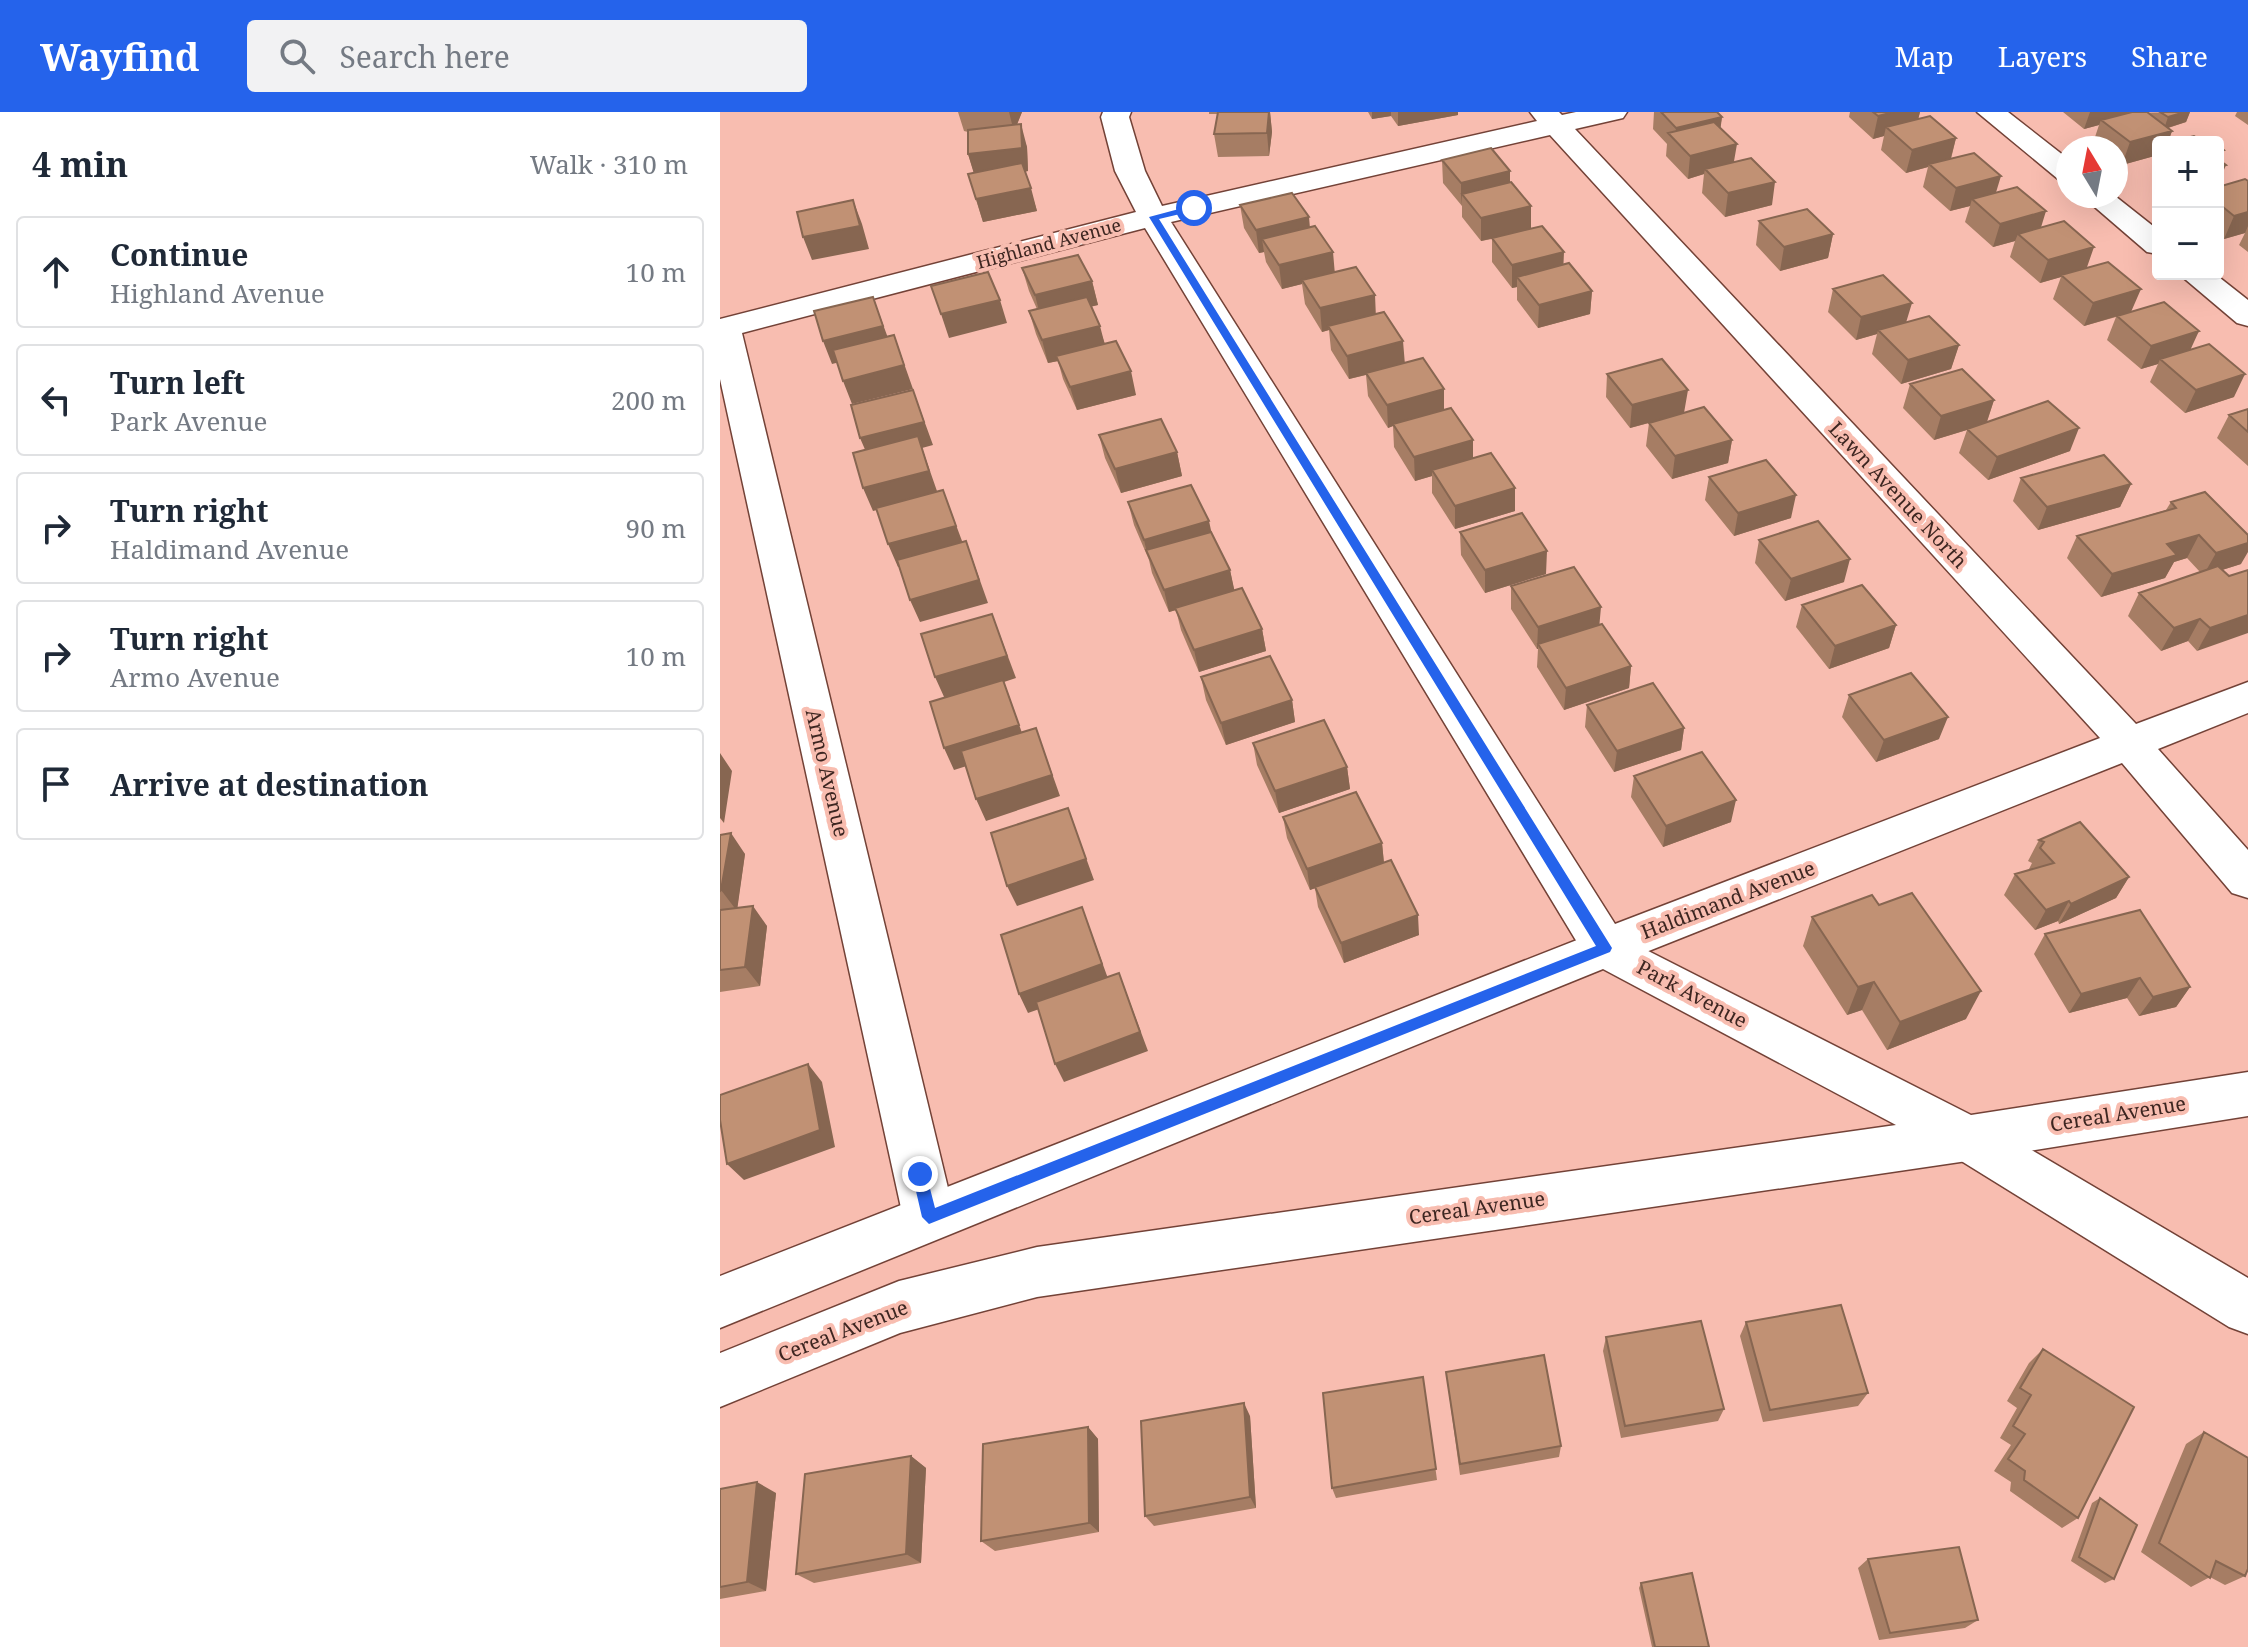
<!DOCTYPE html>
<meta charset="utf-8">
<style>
body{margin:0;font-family:"Noto Serif",serif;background:#f2f2f3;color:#1f2937}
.controls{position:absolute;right:24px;top:24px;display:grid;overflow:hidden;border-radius:8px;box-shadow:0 8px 32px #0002}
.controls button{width:72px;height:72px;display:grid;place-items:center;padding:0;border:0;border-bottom:2px solid #e0e1e3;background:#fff;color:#1f2937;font:40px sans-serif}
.compass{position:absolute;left:1336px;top:24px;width:72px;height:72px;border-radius:50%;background:#fff;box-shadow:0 8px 32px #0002;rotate:350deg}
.stop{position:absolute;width:24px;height:24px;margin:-18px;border:6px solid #2563eb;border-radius:50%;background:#fff}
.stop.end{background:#2563eb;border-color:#fff;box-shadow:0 2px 8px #0008}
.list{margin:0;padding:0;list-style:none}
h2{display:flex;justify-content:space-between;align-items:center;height:104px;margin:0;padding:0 32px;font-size:34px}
h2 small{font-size:26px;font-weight:400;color:#747a83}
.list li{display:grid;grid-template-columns:52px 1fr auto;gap:24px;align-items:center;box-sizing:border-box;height:112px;margin:0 16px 16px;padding:0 16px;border:2px solid #e0e1e3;border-radius:8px}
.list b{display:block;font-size:30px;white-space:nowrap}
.list p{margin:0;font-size:26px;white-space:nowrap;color:#747a83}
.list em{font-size:26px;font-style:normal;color:#747a83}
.icon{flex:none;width:44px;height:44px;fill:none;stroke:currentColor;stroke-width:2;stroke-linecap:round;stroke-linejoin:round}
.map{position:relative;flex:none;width:1528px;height:1535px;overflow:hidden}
header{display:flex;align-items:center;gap:48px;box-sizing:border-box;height:112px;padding:0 40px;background:#2563eb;color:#fff}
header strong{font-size:38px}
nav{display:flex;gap:44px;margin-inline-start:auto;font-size:28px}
.search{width:560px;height:72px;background:#f2f2f3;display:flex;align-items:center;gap:20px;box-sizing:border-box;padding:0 28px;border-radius:8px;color:#747a83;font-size:30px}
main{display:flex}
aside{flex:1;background:#fff}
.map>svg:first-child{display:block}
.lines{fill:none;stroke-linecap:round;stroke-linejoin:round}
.street-casing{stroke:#734237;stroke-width:3}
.secondary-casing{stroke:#734237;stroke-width:3}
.street{fill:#fff;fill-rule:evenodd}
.secondary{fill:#fff;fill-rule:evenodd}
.wall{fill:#a67d64}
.shaded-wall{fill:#876651}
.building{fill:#c19174;stroke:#876651;stroke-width:2}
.route{fill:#2563eb}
.labels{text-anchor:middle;stroke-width:8;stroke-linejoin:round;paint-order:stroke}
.far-street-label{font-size:18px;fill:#3d2621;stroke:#f8bdb0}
.street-label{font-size:20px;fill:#3d2621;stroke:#f8bdb0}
</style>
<header>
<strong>Wayfind</strong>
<div class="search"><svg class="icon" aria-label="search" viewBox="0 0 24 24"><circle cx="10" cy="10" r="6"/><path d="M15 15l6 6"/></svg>Search here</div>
<nav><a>Map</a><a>Layers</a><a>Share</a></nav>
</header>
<main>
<aside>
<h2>4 min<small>Walk · 310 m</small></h2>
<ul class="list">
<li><svg class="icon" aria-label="ahead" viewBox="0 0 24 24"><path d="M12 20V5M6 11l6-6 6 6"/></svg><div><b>Continue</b><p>Highland Avenue</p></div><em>10 m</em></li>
<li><svg class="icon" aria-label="left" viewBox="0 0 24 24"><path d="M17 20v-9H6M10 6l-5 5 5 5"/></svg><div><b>Turn left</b><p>Park Avenue</p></div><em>200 m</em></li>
<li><svg class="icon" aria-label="right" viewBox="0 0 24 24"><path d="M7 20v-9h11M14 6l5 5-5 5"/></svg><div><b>Turn right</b><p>Haldimand Avenue</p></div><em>90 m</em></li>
<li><svg class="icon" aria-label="right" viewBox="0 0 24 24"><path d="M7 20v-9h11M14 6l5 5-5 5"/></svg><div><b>Turn right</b><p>Armo Avenue</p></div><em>10 m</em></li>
<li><svg class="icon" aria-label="arrive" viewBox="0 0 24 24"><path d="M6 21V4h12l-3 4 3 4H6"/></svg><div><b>Arrive at destination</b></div></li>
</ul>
</aside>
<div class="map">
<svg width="1528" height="1535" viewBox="0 0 1528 1535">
<rect width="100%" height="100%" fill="#f8bdb0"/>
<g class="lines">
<g class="street-casing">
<path id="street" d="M383,0H411L409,5L425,59L442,94L817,9L810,0H839L842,3L856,0H907L903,6L855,17L1416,612L1528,570V601L1438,637L1528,738V786L1512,781L1402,651L901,850L885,855L869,850L425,116L22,221L235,1105L227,1122L209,1129L191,1122L183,1105L0,267V207L416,100L395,59L381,5ZM830,23L1380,626L895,812L451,110Z
M1257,0H1288L1348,47V70L1338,67Z
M1362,84H1395L1438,118V142L1427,140Z
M1459,162H1495L1528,188V214L1517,211Z
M1247,1003L1264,1010L1528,1166V1222L1509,1215L1230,1042L1222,1026L1230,1010Z"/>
</g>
<g class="secondary-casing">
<path id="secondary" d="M885,817L1251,1003L1528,960V1004L1247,1049L317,1185L180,1221L0,1295V1241L179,1169L317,1135L1176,1013L883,857L0,1216V1164Z"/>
</g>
<use href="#street" class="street"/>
<use href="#secondary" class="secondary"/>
</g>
<path class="wall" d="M238,0H302L297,12L307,35L308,59L305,60L317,99L263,110L248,62L254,61L248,42V20L244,19Z
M489,0H550L552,20L549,44L498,45L494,22L498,2H489Z
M648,0H738V3L678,14L671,4L652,7Z
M934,0H997L1002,5L1000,16L1014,50L1052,93L1005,105L982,81L984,62L968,67L946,44L947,32L933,17Z
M1130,0H1200L1198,7L1236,26L1231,47L1321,115L1366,156L1411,200L1471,237L1514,285L1465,301L1430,270L1438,252L1421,257L1387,228L1396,205L1364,214L1333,187L1341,165L1320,171L1290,145L1295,129L1273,135L1245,110L1250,94L1230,99L1203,75L1208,55L1186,61L1161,38L1164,24L1153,27L1129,5Z
M1343,0H1408L1407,1L1470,0L1466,10L1448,16L1452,19L1448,30H1438V43L1402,53L1396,48V36H1380L1373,31L1379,13L1364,17Z
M1517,0H1528V13L1515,4Z
M722,48L790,59V70L811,94V117L843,153L872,179L870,202L818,216L797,188V175L792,176L772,150V127L761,129L742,105V94L723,71Z
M1528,69V140L1519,133L1525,121L1504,127L1498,122V75Z
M520,93L590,115L615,160L656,202L685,251L724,277V298L753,328V346L795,376V399L735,417L712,381V364L695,369L674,335L673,314L668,316L648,284L646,263L629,267L611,238L609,218L602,220L585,192L582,172L562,177L546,150L544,140L539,141L524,116Z
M1039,109L1113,122L1108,146L1060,159L1036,133Z
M302,156L372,169L378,193L371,194L385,232L416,283L357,298L343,267L338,249L328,251L316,222L309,199L317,197L309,179Z
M1113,177L1239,233L1231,257L1181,272L1152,242L1157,222L1136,228L1108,200Z
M887,262L964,301L1012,328L1008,351L952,367L926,334L929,311L910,316L886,285Z
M1190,272L1274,288L1267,310L1350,339L1268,368L1239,341L1247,318L1214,328L1183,296Z
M1528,297V354L1497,326L1509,303Z
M379,323L457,340L462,364L401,381L385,346Z
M989,365L1071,406L1014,424L985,388Z
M1301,366L1411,372L1400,395L1318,418L1293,389Z
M408,390L491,420L510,458L514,478L542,517L546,539L479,560L461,518L456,498L449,500L432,461L429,448L414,413Z
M1451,390L1521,452L1502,458L1509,464L1528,458L1477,539L1468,529L1441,539L1408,504L1419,481L1480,460L1467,446L1454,450L1445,466L1381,485L1347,446L1357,424L1446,398Z
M740,420L826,462L765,481L741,443Z
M1039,428L1124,470L1065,489L1035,451Z
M791,474L880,512L911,554L909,576L844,598L817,555L818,537H817L791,497Z
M1082,493L1176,513L1169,536L1109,557L1076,515Z
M481,565L572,588L575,610L506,633L486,588Z
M1129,583L1219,627L1156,650L1122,605Z
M867,593L964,616L961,638L894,660L865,615Z
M533,631L627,655L630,677L559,701L537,653Z
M914,664L1011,710L943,735L911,685Z
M563,705L662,731L664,751L699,823L624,851L598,795L595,776L590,778L567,726Z
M0,723L25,742L17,796L47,814L40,874L0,880Z
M1319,728L1409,765L1396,786L1339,812L1338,809L1315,818L1284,783L1295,762L1310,758L1309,757L1312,751L1308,749Z
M1159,793L1246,907L1167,938L1142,898L1127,903L1083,834L1092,805Z
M1325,822L1470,875L1456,895L1419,904L1407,886L1349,901L1314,842Z
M1026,1210L1148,1281L1138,1294L1043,1310L1020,1224Z
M886,1225L1004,1297L998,1309L901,1326L883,1239Z
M1323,1237L1358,1406L1342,1416L1290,1379L1291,1370L1274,1359L1291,1333L1280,1326L1297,1296L1287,1289L1309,1251Z
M726,1260L841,1334L839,1345L740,1363Z
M703,1265L717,1368L616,1386L612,1376Z
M530,1304L536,1396L434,1414L425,1404Z
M368,1315L378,1327L379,1420L275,1439L261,1429Z
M1484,1320L1525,1464L1505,1473L1490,1465L1471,1475L1421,1440L1466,1332Z
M191,1344L206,1356L201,1451L94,1471L76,1462Z
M0,1377L56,1381L46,1479L0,1487Z
M1380,1386L1394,1467L1385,1471L1351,1449L1372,1391Z
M1148,1447L1258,1508L1245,1516L1159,1528L1138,1456Z
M921,1471L989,1535H932L919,1476Z"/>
<path class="shaded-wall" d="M289,0H302L294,20Z
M550,0L552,20L549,44L547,21Z
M652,0H671V4L652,7Z
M678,0H738V3L678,14Z
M1174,0H1200L1196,16L1166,15L1164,24L1153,27L1158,4Z
M1370,0H1408L1406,6L1381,8L1379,13L1364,17Z
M1465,0H1470L1466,10L1444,17L1448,5Z
M1002,5L999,28H955L956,16Z
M301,12L307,35L308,59L255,65L248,42Z
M1452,19L1448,30H1438V43L1402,53L1410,30Z
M1236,26L1230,49L1209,52L1208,55L1186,61L1192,38Z
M1017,32L1013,55L985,57L984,62L968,67L970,44Z
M1504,38L1498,53V40Z
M1506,53L1498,72V55Z
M790,59V82H742L741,94V71Z
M1281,64L1274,87H1252L1250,94L1230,99L1236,76Z
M1055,70L1052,93L1005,105L1008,81Z
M311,76L317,99L263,110L256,87Z
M133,88L142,112L149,137L92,148L83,125Z
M811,94V117L761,129V106Z
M1326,99L1319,122H1298L1295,129L1273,135L1280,112Z
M1528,100V114L1525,121L1504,127L1514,104Z
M589,105L591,128L542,127L544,140L539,141L536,118Z
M1113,122L1108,146L1060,159L1064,135Z
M1374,135L1366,158L1341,163V165L1320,171L1328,148Z
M613,140L615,163L582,168V172L562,177L559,153Z
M844,140L843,163L797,165V175L792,176V153Z
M372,169L378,193L321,207L315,183Z
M1421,177L1411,200L1364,214L1373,191Z
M872,179L870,202L818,216L819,193Z
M655,183L656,206L608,214L609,218L602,220L600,196Z
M153,185L172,237L112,252L103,229Z
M280,188L287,211L229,226L221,202Z
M1192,191L1185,214L1158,218L1157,222L1136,228L1141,205Z
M380,214L386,237L336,244L338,249L328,251L322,228Z
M1479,219L1468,243L1440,247L1438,252L1421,257L1431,234Z
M174,223L193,277L132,292L123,269Z
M683,229L685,253L629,267L627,244Z
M1239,233L1231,257L1181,272L1188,248Z
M411,259L416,283L357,298L350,275Z
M1525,262L1514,285L1465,301L1476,278Z
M724,277V300L673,312V314L668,316L667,293Z
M193,278L213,333L202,336L218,382L153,399L143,376L150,349L140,326Z
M968,278L964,301L910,316L912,293Z
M1274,288L1266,312L1214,328L1221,304Z
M1359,316L1350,339L1268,368L1277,345Z
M753,328V352L712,358V364L695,369L694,345Z
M1012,328L1008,351L952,367L955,344Z
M457,340L462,364L401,381L395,357Z
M1411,372L1400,395L1318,418L1327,395Z
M795,376V399L735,417V394Z
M223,378L245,437L178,455L168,432Z
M1076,383L1071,406L1014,424L1018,401Z
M489,409L494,432L427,441L424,428Z
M1479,423L1467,446L1454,450L1445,466L1381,485L1392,462L1447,432Z
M246,429L268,491L200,510L190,488Z
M1528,431V440L1521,452L1483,464L1496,441Z
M827,439L826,462L765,481V458Z
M1130,447L1124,470L1065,489L1071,467Z
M510,458L515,481L449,500L444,478Z
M881,495L879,517L818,532V537H817L818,515Z
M272,502L296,566L284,570L307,635L234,658L224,636L225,587L215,565Z
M1528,503V521L1477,539L1490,516Z
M1480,507L1468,529L1441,539L1454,516Z
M1176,513L1169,536L1109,557L1115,534Z
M542,517L546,539L479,560L474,538Z
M911,554L909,576L844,598L846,576Z
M572,588L575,610L506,633L501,611Z
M1228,605L1219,627L1156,650L1164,628Z
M316,616L340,684L266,709L256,687Z
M964,616L961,638L894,660L897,639Z
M0,641L12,659L4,711L0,706Z
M627,655L630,677L559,701L555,679Z
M1016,688L1011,710L943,735L946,714Z
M348,696L374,768L297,794L287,774Z
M11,721L25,742L17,799L1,778Z
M662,731L664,752L590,778L587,757Z
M1409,765L1396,786L1339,812L1351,792Z
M1349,789L1338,809L1315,818L1326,798Z
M33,794L47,814L40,874L25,855Z
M362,795L390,872L308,901L299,882Z
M698,803L699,823L624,851L621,831Z
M399,861L428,939L344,970L335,952Z
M1420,866L1407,886L1349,901L1361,882Z
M1154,870L1142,898L1127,903L1138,875Z
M1470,875L1456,895L1419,904L1433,885Z
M1261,879L1246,907L1167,938L1180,910Z
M88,952L102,970L115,1035L24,1068L7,1052Z
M524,1291L530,1304L536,1396L530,1385Z
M368,1315L378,1327L379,1420L369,1411Z
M191,1344L206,1356L201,1451L186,1442Z
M37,1370L56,1381L46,1479L27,1470Z"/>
<path class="building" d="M498,0H549L547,21L494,22Z
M941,0H997L1002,5L956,16Z
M1153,0H1174L1158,4Z
M1412,0H1427L1452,19L1410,30L1381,8Z
M1440,0H1465L1448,5Z
M1210,4L1236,26L1192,38L1166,15Z
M994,10L1017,32L970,44L948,21Z
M301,12L302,36L248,42V18Z
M1474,24L1484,30H1451Z
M1498,33L1504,38L1498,40Z
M771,36L790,59L741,71L722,48Z
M1254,41L1281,64L1236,76L1209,52Z
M1031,46L1055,70L1008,81L985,57Z
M1498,47L1506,53L1498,55Z
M302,51L311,76L256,87L248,62Z
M1525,67L1528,69V100L1514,104L1498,91V75Z
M791,70L811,94L761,106L742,82Z
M1297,75L1326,99L1280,112L1252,87Z
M572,81L589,105L536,118L520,93Z
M133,88L140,114L83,125L77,100Z
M1087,97L1113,122L1064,135L1039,109Z
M1344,109L1374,135L1328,148L1298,122Z
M595,114L613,140L559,153L542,127Z
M822,114L844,140L792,153L772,126Z
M358,143L372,169L315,183L302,156Z
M1388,150L1421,177L1373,191L1341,163Z
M849,151L872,179L819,193L797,165Z
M636,155L655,183L600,196L582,168Z
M268,160L280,188L221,202L211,174Z
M1163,163L1192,191L1141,205L1113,177Z
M153,185L163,214L103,229L94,199Z
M367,185L380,214L322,228L309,199Z
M1444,190L1479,219L1431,234L1397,204Z
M664,200L683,229L627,244L608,214Z
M1209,204L1239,233L1188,248L1158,218Z
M174,223L184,253L123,269L113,238Z
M396,229L411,259L350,275L336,244Z
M1489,232L1525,262L1476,278L1440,247Z
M703,246L724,277L667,293L646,261Z
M942,247L968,278L912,293L887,262Z
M1242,257L1274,288L1221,304L1190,272Z
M193,278L204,310L140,326L131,293Z
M1328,289L1359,316L1277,345L1247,317Z
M984,295L1012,328L955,344L929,311Z
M731,296L753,328L694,345L673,312Z
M1528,297V320L1509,303Z
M441,307L457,340L395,357L379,323Z
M198,324L209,359L143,376L133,341Z
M771,341L795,376L735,394L712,358Z
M1384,343L1411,372L1327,395L1301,366Z
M1046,348L1076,383L1018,401L989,365Z
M471,373L489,409L424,428L408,390Z
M223,378L236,414L168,432L156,396Z
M1485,380L1528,423V431L1496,441L1479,423L1447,432L1457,443L1392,462L1357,424L1456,396L1451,390Z
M802,401L827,439L765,458L740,420Z
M1098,409L1130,447L1071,467L1039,428Z
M491,420L510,458L444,478L426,438Z
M246,429L259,468L190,488L177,448Z
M1498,454L1509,464L1528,458V503L1490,516L1480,507L1454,516L1419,481Z
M854,455L881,495L818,515L791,474Z
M1142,473L1176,513L1115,534L1082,493Z
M522,476L542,517L474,538L455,496Z
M272,502L287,544L215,565L201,522Z
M882,512L911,554L846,576L818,532Z
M550,544L572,588L501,611L481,565Z
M1191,561L1228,605L1164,628L1129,583Z
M283,568L299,613L224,636L210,590Z
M933,571L964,616L897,639L867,593Z
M604,608L627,655L555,679L533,631Z
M316,616L332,663L256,687L241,639Z
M982,640L1016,688L946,714L914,664Z
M636,680L662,731L587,757L563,705Z
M348,696L366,747L287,774L271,721Z
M1360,710L1409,765L1351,792L1349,789L1326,798L1295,762L1334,751L1320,736L1324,730L1319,728Z
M11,721L1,778L0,779V723Z
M671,748L698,803L621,831L595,775Z
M1192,781L1261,879L1180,910L1154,870L1138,875L1092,805L1152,783L1159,793Z
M33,794L25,855L0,858V798Z
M362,795L382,852L299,882L281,823Z
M1420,798L1470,875L1433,885L1420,866L1361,882L1325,822Z
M399,861L420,920L335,952L316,890Z
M88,952L100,1018L7,1052L0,1008V983Z
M1121,1193L1148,1281L1050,1298L1026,1210Z
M981,1209L1004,1297L905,1314L886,1225Z
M1323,1237L1414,1295L1358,1406L1304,1368L1305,1359L1288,1347L1305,1322L1293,1314L1311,1283L1300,1276Z
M824,1243L841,1334L740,1352L726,1260Z
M703,1265L716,1357L612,1376L603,1281Z
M524,1291L530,1385L425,1404L421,1309Z
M368,1315L369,1411L261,1429L263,1332Z
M1484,1320L1528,1346V1457L1525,1464L1496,1449L1490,1466L1439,1431Z
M191,1344L186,1442L76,1462L85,1362Z
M37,1370L27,1470L0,1475V1377Z
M1380,1386L1417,1413L1394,1467L1359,1445Z
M1239,1435L1258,1508L1170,1521L1148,1447Z
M972,1461L989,1535H935L921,1471Z"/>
<path class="route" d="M474,93L477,98L439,107L892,836L890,840L209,1112L202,1105L192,1062L195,1057H205L215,1096L876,834L429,105Z"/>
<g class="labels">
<g class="far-street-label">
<text transform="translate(329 132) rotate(-15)" y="6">Highland Avenue</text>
</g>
<g class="street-label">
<text transform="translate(1178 383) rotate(47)" y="7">Lawn Avenue North</text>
<text transform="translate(107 661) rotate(77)" y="7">Armo Avenue</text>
<text transform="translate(1008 788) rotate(-21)" y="7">Haldimand Avenue</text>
<text transform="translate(972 882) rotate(28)" y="7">Park Avenue</text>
<text transform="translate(1398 1002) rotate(-9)" y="7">Cereal Avenue</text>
<text transform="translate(757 1096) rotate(-8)" y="7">Cereal Avenue</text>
<text transform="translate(123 1219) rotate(-21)" y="7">Cereal Avenue</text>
</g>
</g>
</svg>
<div class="controls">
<button>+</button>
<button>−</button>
</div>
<svg class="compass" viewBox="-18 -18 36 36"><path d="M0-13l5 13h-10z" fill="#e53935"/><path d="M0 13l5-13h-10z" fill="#747a83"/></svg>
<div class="stop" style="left:474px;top:96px"></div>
<div class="stop end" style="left:200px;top:1062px"></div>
</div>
</main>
